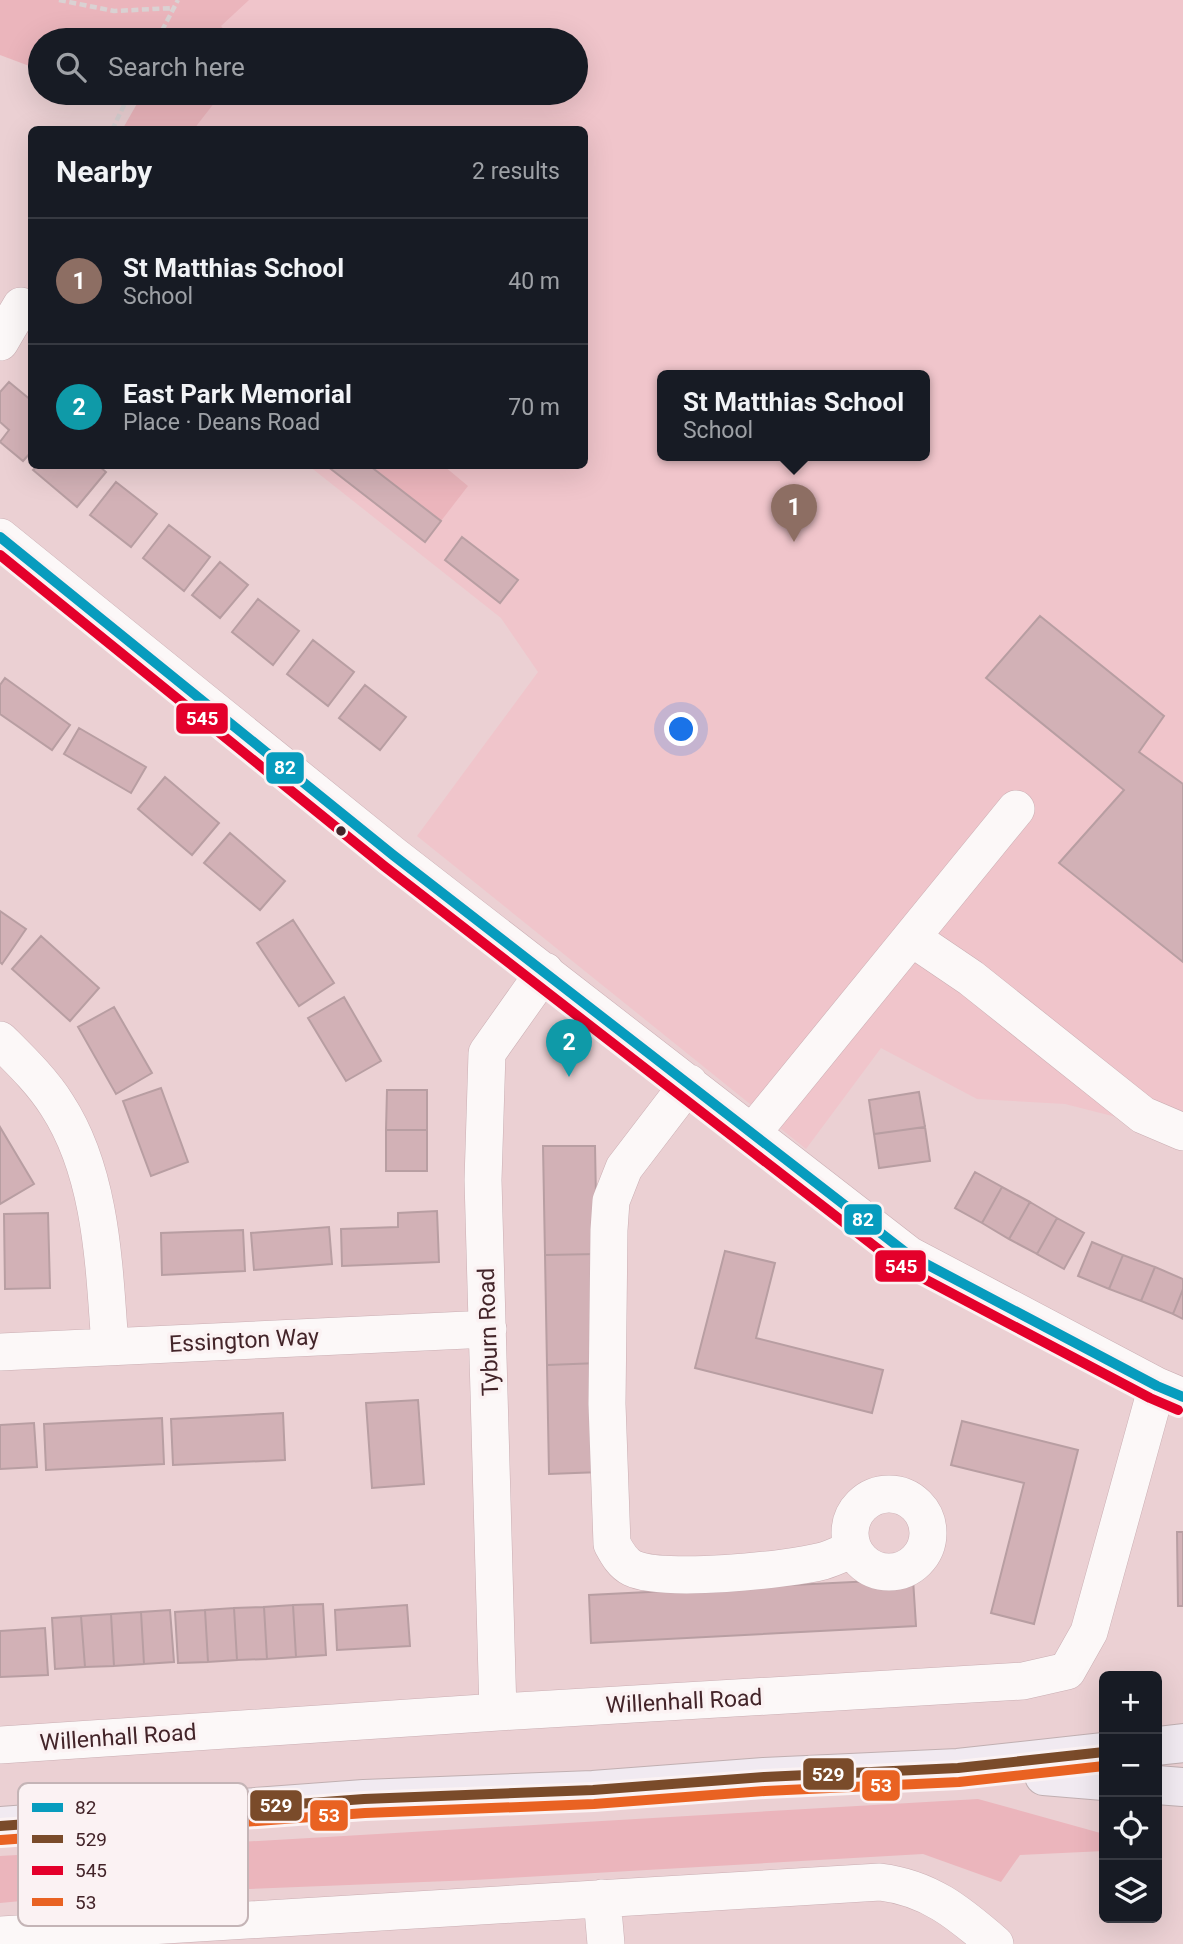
<!DOCTYPE html>
<meta charset="utf-8">
<style>
body{margin:0;font-family:Roboto,sans-serif;background:#20242c;color:#f1f3f6}
.controls{position:absolute;right:21px;bottom:21px;display:grid;overflow:hidden;border-radius:10px;box-shadow:0 7px 28px #0002}
.controls button{width:63px;height:63px;display:grid;place-items:center;padding:0;border:0;border-bottom:2px solid #363941;background:#171b24;color:#f1f3f6;font:35px sans-serif}
.you{position:absolute;left:682px;top:730px;width:24px;height:24px;margin:-18px;border:5px solid #fff;border-radius:50%;background:#1a73e8;box-shadow:0 0 0 10px #1a73e833}
.badge{display:grid;place-items:center;width:46px;height:46px;border-radius:50%;background:#7e6064;color:#fff;font-size:23px;font-weight:700}
.pin{position:absolute;translate:-50% -58px;filter:drop-shadow(0 2px 4px #0008)}
.pin::after{content:'';position:absolute;top:37px;width:24px;height:21px;background:inherit;clip-path:polygon(0 0,100% 0,50% 100%)}
.popup{position:absolute;left:657px;top:370px;width:273px;height:91px;box-sizing:border-box;display:grid;place-content:center;border-radius:10px;background:#171b24;filter:drop-shadow(0 2px 5px #0005);font-size:23px;white-space:nowrap;color:#9ea1a6}
.popup b{font-size:26px;color:#f1f3f6}
.popup::after{content:'';position:absolute;left:50%;top:100%;margin-left:-14px;border:14px solid transparent;border-top-color:#171b24}
.list{margin:0;padding:0;list-style:none}
h2{display:flex;justify-content:space-between;align-items:center;height:91px;margin:0;padding:0 28px;font-size:30px}
h2 small{font-size:23px;font-weight:400;color:#9ea1a6}
.list li{display:grid;grid-template-columns:46px 1fr auto;gap:21px;align-items:center;box-sizing:border-box;height:126px;padding:0 28px;border-top:2px solid #363941}
.list b{display:block;font-size:26px;white-space:nowrap}
.list p{margin:0;font-size:23px;white-space:nowrap;color:#9ea1a6}
.list em{font-size:23px;font-style:normal;color:#9ea1a6}
.icon{flex:none;width:38px;height:38px;fill:none;stroke:currentColor;stroke-width:2;stroke-linecap:round;stroke-linejoin:round}
.map{position:relative;flex:none;width:1183px;height:1944px;overflow:hidden}
.search{position:absolute;background:#171b24;box-shadow:0 7px 28px #0002;left:28px;top:28px;width:560px;height:77px;display:flex;align-items:center;gap:18px;box-sizing:border-box;padding:0 24px;border-radius:38px;color:#9ea1a6;font-size:26px}
.panel{position:absolute;background:#171b24;box-shadow:0 7px 28px #0002;left:28px;top:126px;width:560px;height:343px;border-radius:10px}
.map>svg:first-child{display:block}
.built{fill:#f0c5cb;fill-rule:evenodd}
.green{fill:#ebb5bc}
.building{fill:#d2b1b6;stroke:#b89ea2;stroke-width:2}
.lines{fill:none;stroke-linecap:round;stroke-linejoin:round}
.minor-casing{stroke:#caaeb3;stroke-width:38}
.highway-casing{stroke:#c0afb1;stroke-width:40}
.path{stroke:#dad2d3;stroke-width:4.5;stroke-dasharray:7 3.5;stroke-linecap:butt}
.minor{stroke:#fcf8f8;stroke-width:37}
.highway{stroke:#f1eaf1;stroke-width:38}
.bus-1-casing{stroke:#fbf2f3;stroke-width:16}
.bus-2-casing{stroke:#fbf2f3;stroke-width:16}
.bus-3-casing{stroke:#fbf2f3;stroke-width:16}
.bus-4-casing{stroke:#fbf2f3;stroke-width:16}
.bus-1{stroke:#079cbe;stroke-width:10}
.bus-2{stroke:#7a4b2a;stroke-width:10}
.bus-3{stroke:#e4002b;stroke-width:10}
.bus-4{stroke:#e96222;stroke-width:10}
.bus-dot{fill:#432429;stroke:#fbf2f3;stroke-width:2.5}
.labels{text-anchor:middle;stroke-width:7;stroke-linejoin:round;paint-order:stroke}
.street-label{font-size:23px;fill:#432429;stroke:#fbf2f3}
.key{fill:#fbf2f3;stroke:#c4b4b6;stroke-width:2}
.key-label{font-size:19px;fill:#432429}
.line-badge{stroke:#fbf2f3;stroke-width:2.5}
.badge-label{font-size:19px;text-anchor:middle;font-weight:bold;fill:#fff}
</style>
<div class="map">
<svg width="1183" height="1944" viewBox="0 0 1183 1944">
<rect width="100%" height="100%" fill="#ebd0d3"/>
<path class="built" d="M191,0H1183V1134L1065,1104L977,1099L881,1048L806,1149L417,836L538,672L501,618L309,466H584V130H125L144,93H576V40H170ZM663,376H925V456H663Z"/>
<path class="green" d="M0,0H249L221,26L233,40H40V70L0,55Z
M99,93H222L194,129L122,130L138,102Z
M370,466H444L468,486L441,521Z
M978,1799L1104,1834V1851L1020,1855L1001,1882L923,1854L474,1880L74,1896L0,1903V1856Z"/>
<path class="building" d="M9,382L32,401V451L23,461L0,442L9,430L0,422V392Z
M37,466H99L106,472L77,507L33,470Z
M327,466H370L441,521L425,542Z
M116,482L157,514L131,547L90,515Z
M169,525L210,557L184,591L143,558Z
M462,537L518,580L500,603L445,560Z
M220,562L248,585L220,618L192,595Z
M258,599L299,631L273,665L232,632Z
M1040,616L1164,716L1139,752L1183,784V962L1059,863L1124,790L986,678Z
M313,640L354,672L328,706L287,674Z
M5,678L70,725L52,750L0,714V685Z
M365,685L406,717L380,750L339,718Z
M79,728L146,767L131,793L64,754Z
M165,777L219,823L192,855L138,809Z
M230,833L285,881L260,910L204,863Z
M0,911L26,929L2,964L0,962Z
M293,920L334,983L299,1006L257,943Z
M41,936L99,988L70,1021L12,969Z
M344,997L381,1061L346,1081L308,1018Z
M114,1007L152,1073L116,1094L78,1027Z
M161,1088L188,1162L151,1176L123,1101Z
M387,1090H427V1130H386Z
M919,1092L925,1127L874,1134L869,1100Z
M0,1127L34,1184L0,1204Z
M925,1127L930,1161L879,1168L874,1134Z
M386,1130H427V1171H386Z
M543,1146H595L597,1254L545,1255Z
M975,1172L1002,1187L982,1223L955,1208Z
M1002,1187L1030,1202L1009,1239L982,1223Z
M1030,1202L1057,1218L1037,1254L1009,1239Z
M437,1211L439,1262L342,1266L341,1229L398,1227V1213Z
M48,1213L50,1288L5,1289L4,1214Z
M1057,1218L1084,1233L1064,1269L1037,1254Z
M329,1227L332,1264L254,1270L251,1233Z
M243,1230L245,1271L162,1275L161,1233Z
M1092,1242L1123,1255L1109,1289L1078,1276Z
M725,1251L775,1263L756,1338L883,1370L872,1413L695,1368Z
M597,1254L599,1363L547,1365L545,1255Z
M1123,1255L1155,1267L1141,1301L1109,1289Z
M1155,1267L1183,1279V1289L1173,1314L1141,1301Z
M1183,1289V1319L1173,1314Z
M599,1363L601,1472L549,1474L547,1365Z
M418,1400L424,1484L372,1488L366,1403Z
M283,1413L285,1460L173,1465L171,1419Z
M162,1418L164,1464L46,1470L44,1424Z
M962,1421L1078,1450L1034,1624L991,1613L1024,1483L951,1465Z
M34,1423L37,1467L0,1469V1425Z
M1177,1532H1183V1606H1178Z
M913,1579L916,1626L591,1643L589,1595Z
M323,1604L326,1655L296,1657L293,1605Z
M293,1605L296,1657L267,1659L264,1607Z
M407,1605L410,1646L337,1650L335,1610Z
M264,1607L267,1659L237,1660L234,1608Z
M234,1608L237,1660L208,1662L205,1610Z
M170,1610L174,1662L144,1664L141,1612Z
M205,1610L208,1662L178,1663L175,1612Z
M141,1612L144,1664L114,1666L111,1614Z
M111,1614L114,1666L85,1667L81,1616Z
M81,1616L85,1667L55,1669L52,1618Z
M45,1628L48,1675L0,1677V1631Z"/>
<g class="lines">
<g class="minor-casing">
<path id="minor" d="M0,342L21,306
M0,537L393,855L909,1255L1157,1386L1183,1397
M912,938L971,978L1143,1115L1183,1132
M0,1040C20,1060 42,1081 57,1105C102,1174 104,1266 110,1346
M689,1083L624,1168L611,1201L609,1230L607,1404L612,1544C617,1553 622,1563 632,1568C662,1583 788,1570 823,1561C833,1558 843,1553 853,1549
M752,1133L1016,809
M0,1352L488,1329
M850 1533a39 39 0 1 1 78 0a39 39 0 1 1-78 0Z
M498,1712L483,1180L487,1053L545,971
M0,1745L498,1712L1023,1681L1067,1671L1089,1632L1157,1386
M602,1898L606,1944
M0,1935L880,1882C929,1888 958,1912 995,1944"/>
</g>
<g class="highway-casing">
<path id="highway" d="M1157,1746L1183,1743
M1044,1776L1104,1781
M1157,1785L1183,1787
M0,1826L364,1799L593,1790L764,1777L958,1768L1104,1752"/>
</g>
<path class="path" d="M59,0L114,11L174,8
M157,40L178,0
M112,130L130,93"/>
<use href="#minor" class="minor"/>
<use href="#highway" class="highway"/>
<g class="bus-1-casing">
<path id="bus-1" d="M0,537L393,855L909,1255L1157,1386L1183,1397"/>
</g>
<g class="bus-2-casing">
<path id="bus-2" d="M0,1826L364,1799L593,1790L764,1777L958,1768L1104,1752"/>
</g>
<g class="bus-3-casing">
<path id="bus-3" d="M0,555L384,866L900,1266L1150,1398L1178,1410"/>
</g>
<g class="bus-4-casing">
<path id="bus-4" d="M1,1840L365,1813L594,1804L765,1791L959,1782L1104,1766"/>
</g>
<use href="#bus-1" class="bus-1"/>
<use href="#bus-2" class="bus-2"/>
<use href="#bus-3" class="bus-3"/>
<use href="#bus-4" class="bus-4"/>
</g>
<circle class="bus-dot" cx="341" cy="831" r="6"/>
<g class="labels">
<g class="street-label">
<text transform="translate(488 1332) rotate(-92)" y="8">Tyburn Road</text>
<text transform="translate(244 1340) rotate(-3)" y="8">Essington Way</text>
<text transform="translate(684 1701) rotate(-3)" y="8">Willenhall Road</text>
<text transform="translate(118 1737) rotate(-4)" y="8">Willenhall Road</text>
</g>
</g>
<rect x="18" y="1783" width="230" height="143" rx="10" class="key"/>
<rect x="32" y="1803" width="31" height="9" fill="#079cbe"/>
<rect x="32" y="1835" width="31" height="8" fill="#7a4b2a"/>
<rect x="32" y="1866" width="31" height="9" fill="#e4002b"/>
<rect x="32" y="1898" width="31" height="8" fill="#e96222"/>
<g class="key-label">
<text x="75" y="1814">82</text>
<text x="75" y="1846">529</text>
<text x="75" y="1877">545</text>
<text x="75" y="1909">53</text>
</g>
<g class="line-badge">
<rect x="175" y="702" width="54" height="33" rx="7" fill="#e4002b"/>
<rect x="265" y="751" width="40" height="34" rx="7" fill="#079cbe"/>
<rect x="843" y="1203" width="40" height="33" rx="7" fill="#079cbe"/>
<rect x="874" y="1249" width="53" height="34" rx="7" fill="#e4002b"/>
<rect x="802" y="1757" width="53" height="34" rx="7" fill="#7a4b2a"/>
<rect x="861" y="1769" width="40" height="33" rx="7" fill="#e96222"/>
<rect x="249" y="1789" width="54" height="33" rx="7" fill="#7a4b2a"/>
<rect x="309" y="1799" width="40" height="33" rx="7" fill="#e96222"/>
</g>
<g class="badge-label">
<text x="202" y="725">545</text>
<text x="285" y="774">82</text>
<text x="863" y="1226">82</text>
<text x="901" y="1273">545</text>
<text x="828" y="1781">529</text>
<text x="881" y="1792">53</text>
<text x="276" y="1812">529</text>
<text x="329" y="1822">53</text>
</g>
</svg>
<div class="controls">
<button>+</button>
<button>−</button>
<button><svg class="icon" aria-label="locate" viewBox="0 0 24 24"><circle cx="12" cy="12" r="6"/><path d="M12 2v4M12 18v4M2 12h4M18 12h4"/></svg></button>
<button><svg class="icon" aria-label="layers" viewBox="0 0 24 24"><path d="M12 4l9 5-9 5-9-5zM3 14l9 5 9-5"/></svg></button>
</div>
<div class="you"></div>
<div class="pin badge" style="left:794px;top:542px;background:#8d6e63">1</div>
<div class="popup"><b>St Matthias School</b>School</div>
<div class="pin badge" style="left:569px;top:1077px;background:#0f9aa8">2</div>
<div class="search"><svg class="icon" aria-label="search" viewBox="0 0 24 24"><circle cx="10" cy="10" r="6"/><path d="M15 15l6 6"/></svg>Search here</div>
<section class="panel">
<h2>Nearby<small>2 results</small></h2>
<ul class="list">
<li><span class="badge" style="background:#8d6e63">1</span><div><b>St Matthias School</b><p>School</p></div><em>40 m</em></li>
<li><span class="badge" style="background:#0f9aa8">2</span><div><b>East Park Memorial</b><p>Place · Deans Road</p></div><em>70 m</em></li>
</ul>
</section>
</div>
